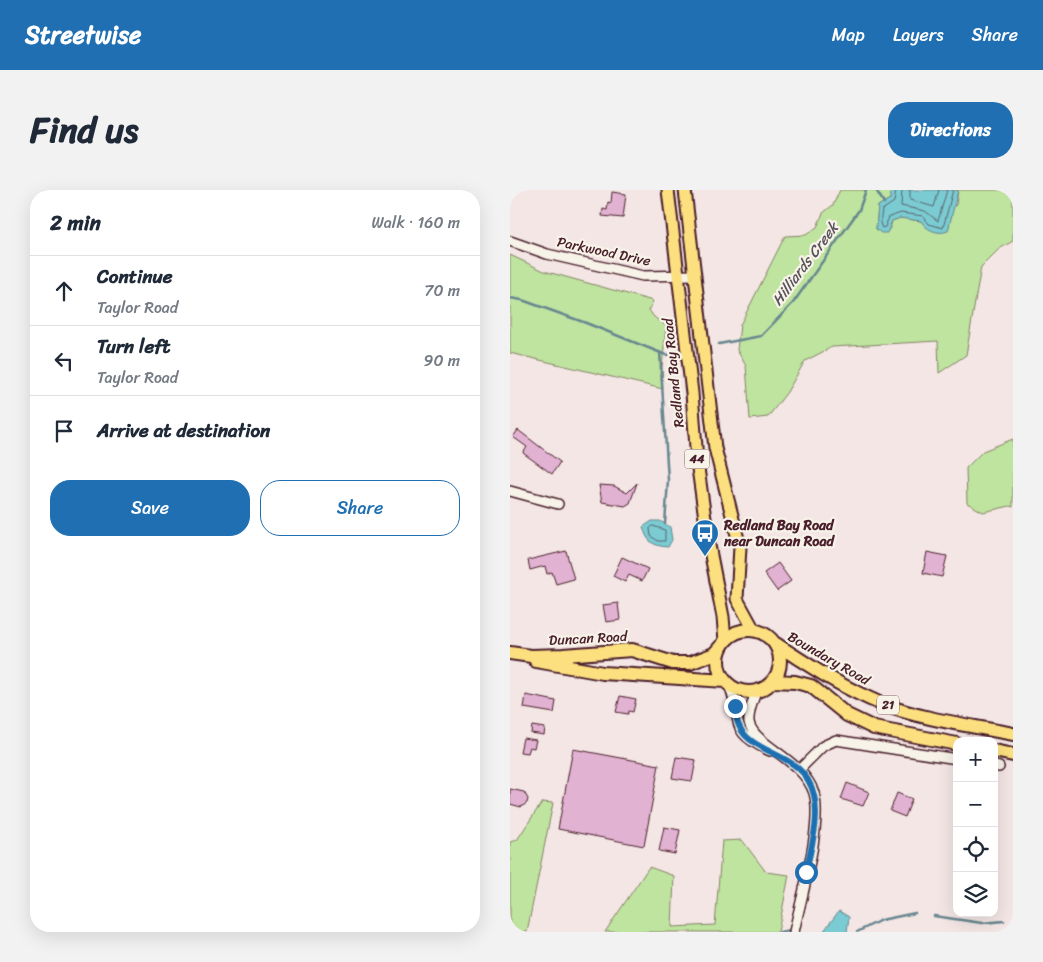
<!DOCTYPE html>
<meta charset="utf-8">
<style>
body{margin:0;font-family:Sriracha,sans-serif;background:#f2f2f3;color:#1f2937}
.controls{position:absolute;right:15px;bottom:15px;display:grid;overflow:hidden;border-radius:10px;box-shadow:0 5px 20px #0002}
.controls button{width:45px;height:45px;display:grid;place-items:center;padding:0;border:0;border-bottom:1px solid #e0e1e3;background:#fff;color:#1f2937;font:25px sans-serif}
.stop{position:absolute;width:15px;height:15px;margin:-11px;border:4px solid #1f6fb2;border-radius:50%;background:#fff}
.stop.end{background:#1f6fb2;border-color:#fff;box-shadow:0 1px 5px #0008}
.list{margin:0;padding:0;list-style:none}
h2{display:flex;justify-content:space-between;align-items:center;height:65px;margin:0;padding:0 20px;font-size:21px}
h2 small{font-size:16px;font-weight:400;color:#747a83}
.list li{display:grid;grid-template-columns:32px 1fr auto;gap:15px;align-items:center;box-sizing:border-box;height:70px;padding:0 20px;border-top:1px solid #e0e1e3}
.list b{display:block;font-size:19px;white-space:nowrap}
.list p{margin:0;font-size:16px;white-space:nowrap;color:#747a83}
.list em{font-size:16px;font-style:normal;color:#747a83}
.actions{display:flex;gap:10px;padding:15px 20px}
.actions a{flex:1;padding:11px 0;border:1px solid #1f6fb2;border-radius:20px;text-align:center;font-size:18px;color:#1f6fb2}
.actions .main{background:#1f6fb2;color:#fff}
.icon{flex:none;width:28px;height:28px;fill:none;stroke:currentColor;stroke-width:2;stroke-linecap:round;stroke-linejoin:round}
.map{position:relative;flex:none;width:503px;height:742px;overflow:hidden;border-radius:20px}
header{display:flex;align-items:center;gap:30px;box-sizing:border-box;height:70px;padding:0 25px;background:#1f6fb2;color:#fff}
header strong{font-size:24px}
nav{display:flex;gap:28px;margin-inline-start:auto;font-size:18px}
.intro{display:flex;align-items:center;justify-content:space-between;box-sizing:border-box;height:120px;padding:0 30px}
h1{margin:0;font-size:35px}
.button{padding:12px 22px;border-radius:20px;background:#1f6fb2;color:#fff;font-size:18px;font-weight:700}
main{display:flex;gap:30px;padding:0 30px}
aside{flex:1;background:#fff;border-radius:20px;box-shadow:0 5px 20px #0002}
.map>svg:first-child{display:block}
.green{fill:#bee49f;stroke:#848265}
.water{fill:#7acbd2;stroke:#67868f}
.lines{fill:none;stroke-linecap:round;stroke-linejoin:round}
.shore{stroke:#5d646e;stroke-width:1}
.stream{stroke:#67868f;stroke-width:2.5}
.building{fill:#e1b2d2;stroke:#4a1f2b}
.minor-casing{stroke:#4a1f2b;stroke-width:12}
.major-casing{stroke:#4a1f2b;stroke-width:15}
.highway-casing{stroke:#4a1f2b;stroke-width:16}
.minor{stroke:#f7f3e8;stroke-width:9}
.major{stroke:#fce080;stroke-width:11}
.highway{stroke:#fce080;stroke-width:12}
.route{stroke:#1f6fb2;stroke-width:6}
.labels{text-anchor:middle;stroke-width:4.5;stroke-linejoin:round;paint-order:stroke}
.shield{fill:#f7f3e8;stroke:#7e5f64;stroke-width:1}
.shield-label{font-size:12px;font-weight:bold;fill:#4a1f2b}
.street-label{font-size:14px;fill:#4a1f2b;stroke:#f7f3e8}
.poi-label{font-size:14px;font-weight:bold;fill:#4a1f2b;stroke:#f7f3e8;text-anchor:start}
.water-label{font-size:15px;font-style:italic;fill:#58535d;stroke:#f7f3e8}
</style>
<header>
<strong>Streetwise</strong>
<nav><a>Map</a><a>Layers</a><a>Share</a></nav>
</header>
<div class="intro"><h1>Find us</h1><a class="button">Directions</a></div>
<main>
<aside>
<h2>2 min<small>Walk · 160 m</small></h2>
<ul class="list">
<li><svg class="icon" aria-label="ahead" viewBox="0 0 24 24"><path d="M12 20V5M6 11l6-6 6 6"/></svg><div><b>Continue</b><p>Taylor Road</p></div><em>70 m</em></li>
<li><svg class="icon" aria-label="left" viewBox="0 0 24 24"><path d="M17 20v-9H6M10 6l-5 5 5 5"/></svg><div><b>Turn left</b><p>Taylor Road</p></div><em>90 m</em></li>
<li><svg class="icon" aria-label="arrive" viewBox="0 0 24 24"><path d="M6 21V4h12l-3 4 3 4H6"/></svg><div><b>Arrive at destination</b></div></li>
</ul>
<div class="actions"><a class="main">Save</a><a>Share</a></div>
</aside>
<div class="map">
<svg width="503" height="742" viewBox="0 0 503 742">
<rect width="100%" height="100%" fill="#f3e6e4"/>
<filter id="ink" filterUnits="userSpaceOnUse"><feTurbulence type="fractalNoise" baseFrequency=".02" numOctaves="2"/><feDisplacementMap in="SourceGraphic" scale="10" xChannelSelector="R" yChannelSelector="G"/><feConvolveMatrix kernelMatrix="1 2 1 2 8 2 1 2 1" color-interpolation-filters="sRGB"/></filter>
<g filter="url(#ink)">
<path class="green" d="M330,0H381L380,9L368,16L366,39H380L382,31L390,28L411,31L446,15L448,0H503V51L489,59L471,77L456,165L429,183L428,151L322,157L295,171L277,202L258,227L240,229L236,176L227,160L230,135L275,46L296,45L307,37L313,23L323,15Z
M0,65L34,81L143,111L139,120L144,127L156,136L152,178L153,199L0,163Z
M503,249V317L500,316L473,322L457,313L456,278L473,261Z
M32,612L43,613L17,742H0V652L7,650Z
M232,650L256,682L279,685L268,742H95L139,677L164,686L162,737L205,735L212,651Z"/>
<path class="water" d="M381,0H448L438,41C428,45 416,40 411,31L390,28L382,31L377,43H371L366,39L368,16L380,9Z
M142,331H150L160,337L162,350L158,357C142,356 137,351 133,337Z
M329,721L339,727L337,742H313Z"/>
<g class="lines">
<path class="shore" d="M386,0L384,12L372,20L370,33L372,38L375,37L379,27L391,23L413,26L419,34L433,38L443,0
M392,0L391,16L415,21L428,31L437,0
M400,0V10L424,17L429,0
M143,336L155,340V351H148L141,346L140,339Z"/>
<path class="stream" d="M366,0L374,13
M0,108L12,110L76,133L156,165L165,164
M209,154L251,146L283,113L349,20L356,0
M150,162L158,290L155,334
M424,726L472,733L494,731
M270,742L280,740
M347,742L371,730L405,723"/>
</g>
<path class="building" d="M102,2L116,4L113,28L92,26L93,19L97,20L98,12L101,13Z
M8,240L50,272L42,284L13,263L17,257L3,247Z
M127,293L120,313L115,316L92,312L89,295L104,296L117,303Z
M56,361L64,389L46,394L42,382L37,384L35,376L20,380L18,370Z
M417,362L437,366L432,387L413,383Z
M112,367L138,379L132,391L119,385L115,392L103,386Z
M268,373L281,391L267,401L254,383Z
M108,413L110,430L96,432L93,415Z
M16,505L46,511L44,523L14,518Z
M110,506L126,509L123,522L119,521L118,524L106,522Z
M22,536L35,538L34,545L21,543Z
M13,548L26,550L24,558L20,557L18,563L10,562Z
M63,559L149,575L134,656L48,639Z
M166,567L186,570L182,591L162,588Z
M337,593L359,602L353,616L331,609Z
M0,599L14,602L18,609L17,613L11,617L0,614Z
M387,603L402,609L395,627L380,621Z
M154,637L170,640L165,664L149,661Z"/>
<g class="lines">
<g class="minor-casing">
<path id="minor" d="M0,51L37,64L133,86L184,85
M0,301L48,314
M219,495C234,532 216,541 260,561
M246,502C243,511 238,522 239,532C243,555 293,569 304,603C313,635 291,708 284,742
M484,576L489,577
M290,579L313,556L326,550L447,569"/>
</g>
<g class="major-casing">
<path id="major" d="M158,0L182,203L187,271L198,350L213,427L215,451
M175,0L205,258L230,357L227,409L244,440"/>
</g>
<g class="highway-casing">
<path id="highway" d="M208 471a31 31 0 1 1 62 0a31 31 0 1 1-62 0Z
M266,454C300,476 334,499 372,514C414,530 460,535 503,544
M0,463L21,466L53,465L122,460L163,473H180L204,464L211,456
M26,471L93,483L215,491
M264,491L285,492L301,496L337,525L364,538L447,554
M484,561L503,565"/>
</g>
<use href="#minor" class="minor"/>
<use href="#major" class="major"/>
<use href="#highway" class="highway"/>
</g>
</g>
<g class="lines" filter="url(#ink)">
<path class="route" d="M225,516C225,571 292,553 304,605C310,630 301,657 296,682"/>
</g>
<defs>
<g id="bus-pin" transform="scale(1.4375)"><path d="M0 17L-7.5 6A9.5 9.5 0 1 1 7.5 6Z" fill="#1f6fb2" stroke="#f7f3e8"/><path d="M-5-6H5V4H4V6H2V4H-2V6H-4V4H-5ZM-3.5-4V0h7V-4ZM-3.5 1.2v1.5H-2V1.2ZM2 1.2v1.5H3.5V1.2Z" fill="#fff"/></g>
</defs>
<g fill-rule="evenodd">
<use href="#bus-pin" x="195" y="343"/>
</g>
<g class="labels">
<g class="shield">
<rect x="174.5" y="259.5" width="25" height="19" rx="4"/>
<rect x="367" y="505.5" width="22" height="19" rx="4"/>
</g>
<g class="shield-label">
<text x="187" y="273">44</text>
<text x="378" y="519">21</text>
</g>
<g class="street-label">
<text transform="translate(94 61) rotate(12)" y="5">Parkwood Drive</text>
<text transform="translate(163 183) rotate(-96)" y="5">Redland Bay Road</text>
<text transform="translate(78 448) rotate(-3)" y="5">Duncan Road</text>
<text transform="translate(319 468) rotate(30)" y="5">Boundary Road</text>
</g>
<g class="poi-label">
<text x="214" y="340">Redland Bay Road<tspan x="214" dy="16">near Duncan Road</tspan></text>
</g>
<g class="water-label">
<text transform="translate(295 74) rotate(-53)" y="5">Hilliards Creek</text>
</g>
</g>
</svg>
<div class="controls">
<button>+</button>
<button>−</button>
<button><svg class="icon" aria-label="locate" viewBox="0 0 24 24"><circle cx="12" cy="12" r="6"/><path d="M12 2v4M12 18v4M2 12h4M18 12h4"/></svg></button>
<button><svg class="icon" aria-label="layers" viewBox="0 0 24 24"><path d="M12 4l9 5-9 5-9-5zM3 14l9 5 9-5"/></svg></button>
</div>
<div class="stop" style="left:296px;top:682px"></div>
<div class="stop end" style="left:225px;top:516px"></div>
</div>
</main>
